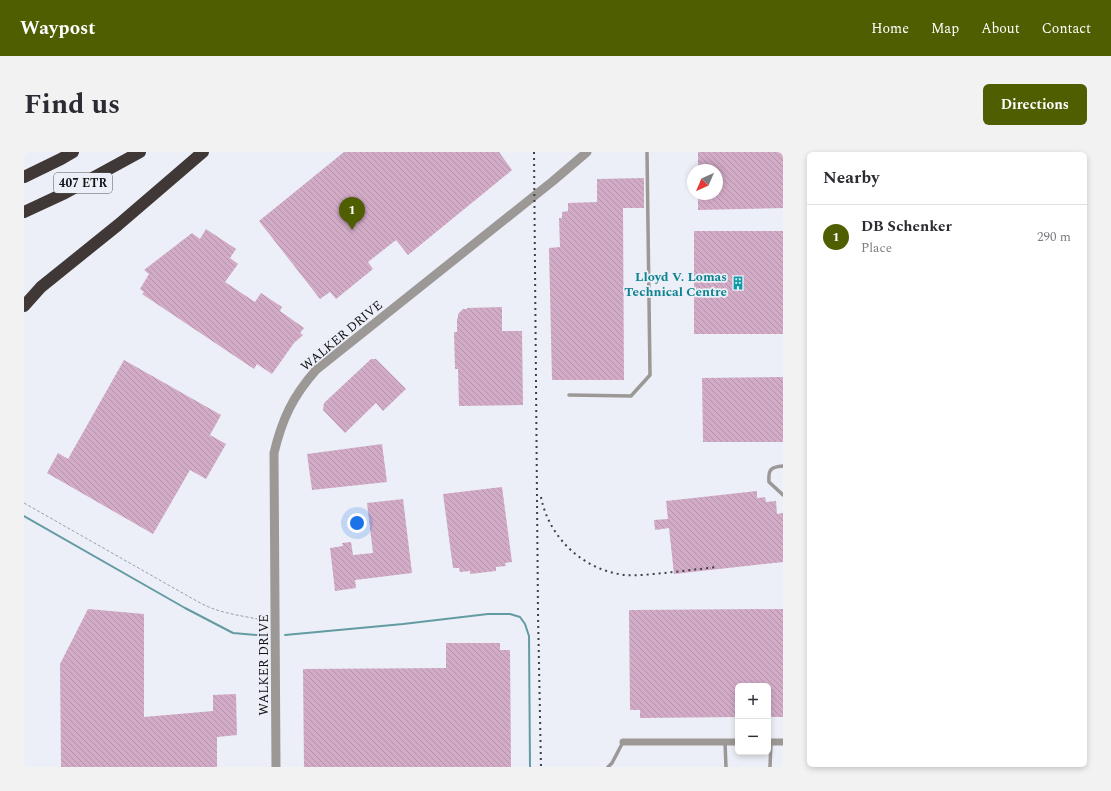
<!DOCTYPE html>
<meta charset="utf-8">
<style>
body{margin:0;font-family:Spectral,serif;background:#f2f2f3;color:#2b2b33}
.controls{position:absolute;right:12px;bottom:12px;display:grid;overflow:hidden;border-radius:6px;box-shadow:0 2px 6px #0003}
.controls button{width:36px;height:36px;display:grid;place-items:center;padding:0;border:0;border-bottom:1px solid #e1e1e2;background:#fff;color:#2b2b33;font:20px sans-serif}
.compass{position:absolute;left:663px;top:12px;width:36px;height:36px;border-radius:50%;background:#fff;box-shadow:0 2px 6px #0003;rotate:224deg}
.you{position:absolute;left:333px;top:371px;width:14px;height:14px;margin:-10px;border:3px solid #fff;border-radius:50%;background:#1a73e8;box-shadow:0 0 0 6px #1a73e833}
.badge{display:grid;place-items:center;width:26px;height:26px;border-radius:50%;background:#4e5e00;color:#fff;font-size:13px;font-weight:700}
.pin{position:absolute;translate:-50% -33px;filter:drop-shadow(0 1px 2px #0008)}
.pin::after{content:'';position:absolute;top:21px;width:14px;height:12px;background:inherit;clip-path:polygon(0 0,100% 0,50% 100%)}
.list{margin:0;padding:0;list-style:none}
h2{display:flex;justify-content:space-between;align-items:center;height:52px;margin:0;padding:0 16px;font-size:17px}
h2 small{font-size:13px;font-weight:400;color:#7c7c81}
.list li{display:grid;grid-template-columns:26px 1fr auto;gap:12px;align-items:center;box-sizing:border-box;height:64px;padding:0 16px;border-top:1px solid #e1e1e2}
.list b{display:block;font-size:15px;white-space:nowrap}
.list p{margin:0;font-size:13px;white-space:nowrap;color:#7c7c81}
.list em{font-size:13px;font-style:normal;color:#7c7c81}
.map{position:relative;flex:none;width:759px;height:615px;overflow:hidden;border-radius:6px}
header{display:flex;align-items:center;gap:24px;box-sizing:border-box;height:56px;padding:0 20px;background:#4e5e00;color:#fff}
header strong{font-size:19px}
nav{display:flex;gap:22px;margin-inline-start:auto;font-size:14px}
.intro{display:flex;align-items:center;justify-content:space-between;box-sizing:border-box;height:96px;padding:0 24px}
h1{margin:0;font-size:28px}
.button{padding:10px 18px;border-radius:6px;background:#4e5e00;color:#fff;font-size:14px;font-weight:700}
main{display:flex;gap:24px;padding:0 24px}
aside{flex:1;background:#fff;border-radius:6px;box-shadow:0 2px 6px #0003}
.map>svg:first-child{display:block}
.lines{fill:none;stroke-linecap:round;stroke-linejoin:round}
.stream{stroke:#649ba2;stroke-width:2}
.building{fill:url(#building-back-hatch)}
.path{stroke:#9b9ea3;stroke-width:1;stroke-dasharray:3 2;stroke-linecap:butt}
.service{stroke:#9b9896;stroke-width:3.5}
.minor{stroke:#9b9896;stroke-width:7}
.tertiary{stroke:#9b9896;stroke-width:9}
.motorway{stroke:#3f3836;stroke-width:12}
.rail{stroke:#3e4043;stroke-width:2;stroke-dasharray:2 4;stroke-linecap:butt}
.labels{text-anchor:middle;stroke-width:3.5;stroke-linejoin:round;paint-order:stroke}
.shield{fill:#eceff7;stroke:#535458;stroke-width:1}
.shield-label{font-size:12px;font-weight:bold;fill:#111214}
.culture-label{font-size:13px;font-weight:bold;fill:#0d838f;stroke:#eceff7;text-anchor:end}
.street-label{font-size:13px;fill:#111214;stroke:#eceff7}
</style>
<header>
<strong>Waypost</strong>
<nav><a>Home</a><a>Map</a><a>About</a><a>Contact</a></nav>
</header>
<div class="intro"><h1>Find us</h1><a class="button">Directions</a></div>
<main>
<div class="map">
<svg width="759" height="615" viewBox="0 0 759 615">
<defs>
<pattern id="building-back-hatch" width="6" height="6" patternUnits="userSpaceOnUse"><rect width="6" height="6" fill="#d2abc7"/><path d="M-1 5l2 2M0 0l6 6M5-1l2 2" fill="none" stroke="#b392aa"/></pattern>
</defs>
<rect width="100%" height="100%" fill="#eceff7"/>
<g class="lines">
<path class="stream" d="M0,364L161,456L209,481L243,484
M261,483L379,472L464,462H486L496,465L501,472L505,484L506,615"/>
</g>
<path class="building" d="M320,0H475L488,18L384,103L372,88L344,110L349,117L312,147L306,140L296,147L235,69Z
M674,0H759V56L674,58V42H693V18H674Z
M620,26V56H599L600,228H528L525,96L536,95L535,66H538V60L544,59V51L573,50V27Z
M182,77L212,97L206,106L214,112L201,130L231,150L237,141L258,155L256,159L280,176L276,181L279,183L270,191L248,222L233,212L230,217L118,142L120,140L116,137L125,122L120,118L168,81L176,87Z
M670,79H759V182H670Z
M478,155V179H498L499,253L435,254L434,217H431L430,180H433V166H434V162L439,157H443V156Z
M347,207H352L382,237L359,259L352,251L321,281L299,258L300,251Z
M100,208L197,263L186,283L202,292L182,327L166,318L129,382L23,321L34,301L44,307Z
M759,225V290H679L678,226Z
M358,292L363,330L288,338L283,302Z
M478,335L488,410L481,411L482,414L472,415V419L446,422V419L436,420L435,416H429L419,342Z
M733,339V346L741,345L742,350L752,349L753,362L759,361V410L650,422L645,376L631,378L630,368L644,367L642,349Z
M379,347L388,421L331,428L332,436L311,439L306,396L319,394L318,391L327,390L329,403L349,401L343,351Z
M64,457L120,462V565L189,559V543L212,542L213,583L193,585V615H37L36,512Z
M759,457V565H744V534H714V565L616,566V558H606L605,458Z
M422,491H476V498H486L487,615H280L279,517L422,516Z"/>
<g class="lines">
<path class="path" d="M0,351L162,443C171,448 181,454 190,457C207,463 226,465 243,469"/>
<path class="service" d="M545,243L607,244L626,223L623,0
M759,314C747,315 744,317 745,330L759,343
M701,590L702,615
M584,615L588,611L599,590
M746,615L747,590"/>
<path class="minor" d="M599,590H714
M744,590H759"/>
<path class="tertiary" d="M252,615L250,301C258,267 269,244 292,218L529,29L563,0"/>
<path class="motorway" d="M0,25L37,7L49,0
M0,60L41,41L116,0
M0,154L17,135L94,73L179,0"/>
<path class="rail" d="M510,0L514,462L517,615
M517,345C525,386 559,418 601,423C614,424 628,422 641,421C658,419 675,417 693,415"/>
</g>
<defs>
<g id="building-bare" transform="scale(1.08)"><path d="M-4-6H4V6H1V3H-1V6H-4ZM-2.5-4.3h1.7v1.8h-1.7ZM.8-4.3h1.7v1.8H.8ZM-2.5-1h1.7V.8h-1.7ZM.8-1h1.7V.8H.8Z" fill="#0f9aa8" stroke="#eceff7" stroke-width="2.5" paint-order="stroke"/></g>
</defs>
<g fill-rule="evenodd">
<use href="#building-bare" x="714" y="131"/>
</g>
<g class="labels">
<rect class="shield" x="30" y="21" width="58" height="20" rx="3"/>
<g class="shield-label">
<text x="59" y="35">407 ETR</text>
</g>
<g class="culture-label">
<text x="703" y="129">Lloyd V. Lomas<tspan x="703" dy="15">Technical Centre</tspan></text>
</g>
<g class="street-label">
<text transform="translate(317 183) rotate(-40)" y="5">WALKER DRIVE</text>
<text transform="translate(239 513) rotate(-90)" y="5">WALKER DRIVE</text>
</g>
</g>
</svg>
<div class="controls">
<button>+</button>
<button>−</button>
</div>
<svg class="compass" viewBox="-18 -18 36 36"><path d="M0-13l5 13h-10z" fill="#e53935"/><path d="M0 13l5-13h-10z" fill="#7c7c81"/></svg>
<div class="you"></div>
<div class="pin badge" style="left:328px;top:78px">1</div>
</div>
<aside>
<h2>Nearby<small></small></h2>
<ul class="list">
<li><span class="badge">1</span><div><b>DB Schenker</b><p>Place</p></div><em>290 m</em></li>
</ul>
</aside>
</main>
